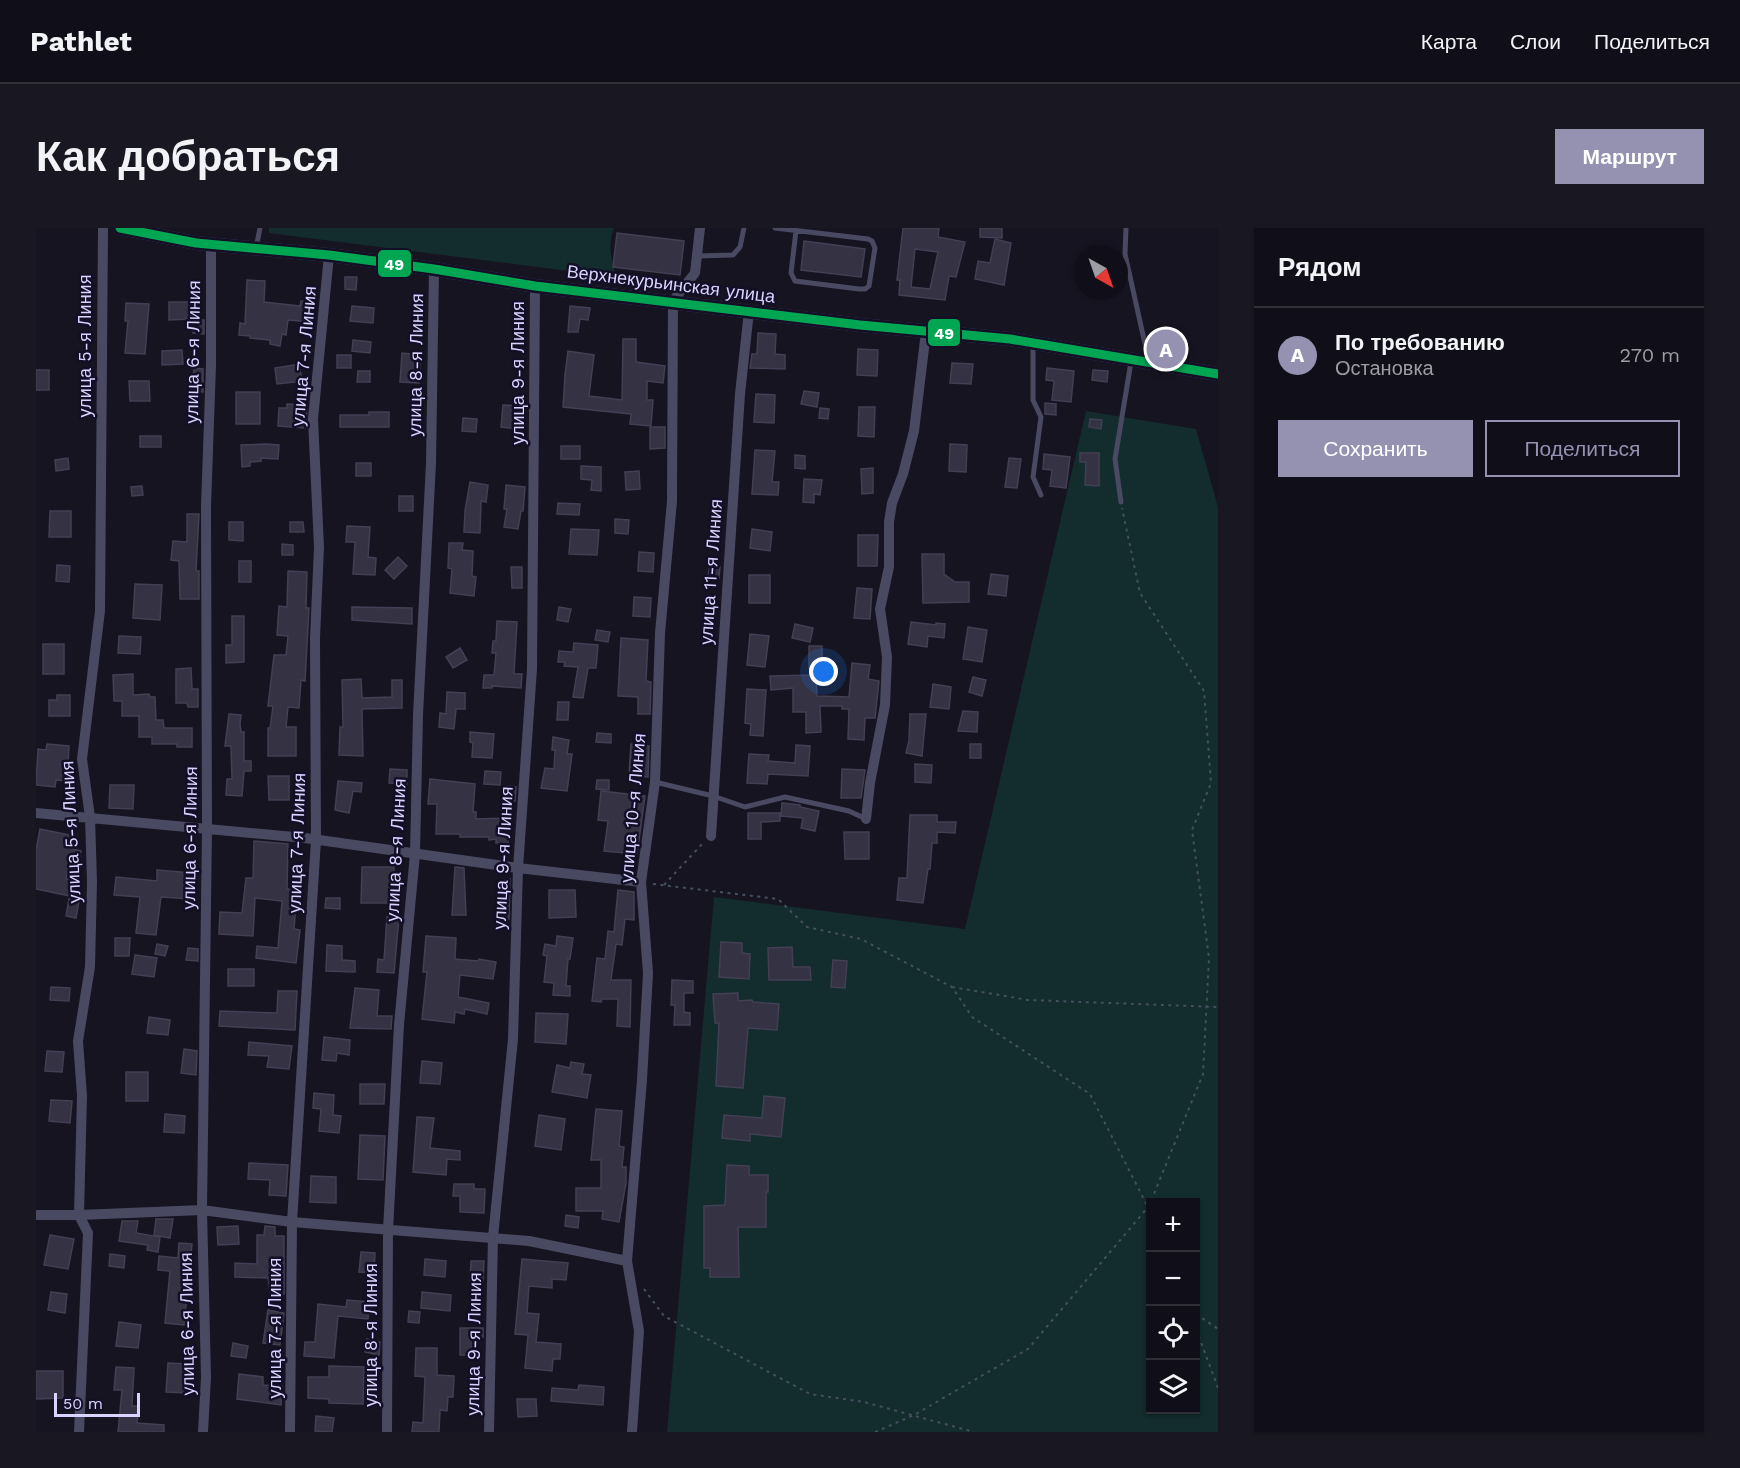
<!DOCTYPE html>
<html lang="ru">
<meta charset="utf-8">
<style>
body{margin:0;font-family:"Work Sans",sans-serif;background:#191822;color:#f1f3f6}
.controls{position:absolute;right:18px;bottom:18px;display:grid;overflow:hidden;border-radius:0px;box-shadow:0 2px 4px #0004}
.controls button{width:54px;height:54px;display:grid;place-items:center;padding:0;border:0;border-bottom:2px solid #302f38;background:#100f19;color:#f1f3f6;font:30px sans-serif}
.compass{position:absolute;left:1038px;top:18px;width:54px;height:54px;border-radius:50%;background:#100f19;box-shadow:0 2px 4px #0004;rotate:140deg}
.scale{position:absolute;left:18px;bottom:15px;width:86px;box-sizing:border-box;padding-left:6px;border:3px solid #d9d4ff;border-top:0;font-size:16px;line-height:21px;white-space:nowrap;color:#d9d4ff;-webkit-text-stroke:4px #130f26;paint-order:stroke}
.you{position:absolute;left:788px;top:444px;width:21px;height:21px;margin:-15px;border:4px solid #fff;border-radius:50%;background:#1a73e8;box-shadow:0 0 0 9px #1a73e833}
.badge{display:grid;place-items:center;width:39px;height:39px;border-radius:50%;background:#9591b1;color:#fff;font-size:20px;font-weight:700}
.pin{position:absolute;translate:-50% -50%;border:3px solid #fff;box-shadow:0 2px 6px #0006}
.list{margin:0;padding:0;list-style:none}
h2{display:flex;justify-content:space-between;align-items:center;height:78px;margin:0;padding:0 24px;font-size:26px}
h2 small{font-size:20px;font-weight:400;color:#9c9ca2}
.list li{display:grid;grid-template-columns:39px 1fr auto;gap:18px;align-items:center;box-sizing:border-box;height:96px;padding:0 24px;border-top:2px solid #302f38}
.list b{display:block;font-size:22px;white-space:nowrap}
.list p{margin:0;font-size:20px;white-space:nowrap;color:#9c9ca2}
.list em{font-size:20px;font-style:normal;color:#9c9ca2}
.actions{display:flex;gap:12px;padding:18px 24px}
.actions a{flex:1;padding:14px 0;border:2px solid #9591b1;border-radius:0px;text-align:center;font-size:21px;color:#9591b1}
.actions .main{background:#9591b1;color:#fff}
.icon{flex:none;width:33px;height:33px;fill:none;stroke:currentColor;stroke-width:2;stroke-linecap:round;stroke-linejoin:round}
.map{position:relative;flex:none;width:1182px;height:1204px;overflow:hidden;border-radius:0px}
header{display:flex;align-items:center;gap:36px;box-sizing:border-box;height:84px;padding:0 30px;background:#100f19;border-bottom:2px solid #302f38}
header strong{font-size:28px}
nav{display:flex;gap:33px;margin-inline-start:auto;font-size:21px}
.intro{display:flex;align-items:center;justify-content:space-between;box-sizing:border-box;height:144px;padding:0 36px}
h1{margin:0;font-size:42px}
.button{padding:15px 27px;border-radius:0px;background:#9591b1;color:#fff;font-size:21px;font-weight:700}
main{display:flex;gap:36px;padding:0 36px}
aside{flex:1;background:#100f19;border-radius:0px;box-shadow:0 2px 4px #0004}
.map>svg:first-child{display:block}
.green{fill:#132c2d;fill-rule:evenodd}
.building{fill:#343243;stroke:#433f54;stroke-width:1.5;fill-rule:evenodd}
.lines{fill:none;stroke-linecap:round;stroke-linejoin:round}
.path{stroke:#44505f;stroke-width:2;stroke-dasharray:3 4.5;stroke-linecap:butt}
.service{stroke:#4a4962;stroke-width:5}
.minor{stroke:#4a4962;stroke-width:10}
.tertiary{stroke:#4a4962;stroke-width:14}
.bus-1-casing{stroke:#130f26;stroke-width:14}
.bus-1{stroke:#00a651;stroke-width:9}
.labels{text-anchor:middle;stroke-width:5;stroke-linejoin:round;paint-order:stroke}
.street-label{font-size:18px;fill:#d9d4ff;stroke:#130f26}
.line-badge{stroke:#130f26;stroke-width:2}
.badge-label{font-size:16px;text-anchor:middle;font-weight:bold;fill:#fff}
</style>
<header>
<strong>Pathlet</strong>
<nav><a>Карта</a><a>Слои</a><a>Поделиться</a></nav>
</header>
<div class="intro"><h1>Как добраться</h1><a class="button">Маршрут</a></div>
<main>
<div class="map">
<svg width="1182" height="1204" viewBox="0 0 1182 1204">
<rect width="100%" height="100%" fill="#161421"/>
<path class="green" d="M233,0H578C571,16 576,33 580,49L233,5Z
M1050,183L1160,201L1182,279V1204H631L678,669L929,701ZM1114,974H1160V1182H1114Z"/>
<path class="building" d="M867,0H903L902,9L929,14L920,49L913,48L909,72L863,67L864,52H861ZM879,21L902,24L894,61L875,59Z
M944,0H966V10L944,9Z
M581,5L648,13L644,47L577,39Z
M959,11L975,15L968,57L939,51L942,33L954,35Z
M768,13L829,21L825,49L765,42Z
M309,49H321L320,62L309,61Z
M211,52L229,53L228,74L264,78L265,73L278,74L277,94L252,92L250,107L246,106L244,118L234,116V112L214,110V108L203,107L204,95L209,96Z
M133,74H154L155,91L133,92Z
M90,75L113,76L109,126L89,125L92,93H89Z
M316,78L338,80L337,95L314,93Z
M534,78L554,80L552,92L544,91L542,104H532Z
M158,92H168V106L157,105Z
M722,105L740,106L739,126L749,127V141L714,140L716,126H721Z
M587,111H600V134L629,138L627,155L611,153V172H617L615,198L594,196L595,186L527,179L529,147L532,123L558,127L553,168L586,172Z
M317,112L335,114L334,125L316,123Z
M822,121L842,122L841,148L821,147Z
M146,122L147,136L126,137V123Z
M366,125L385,127L383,155L364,154Z
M301,127H315V140H301Z
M916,135L937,136L935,156L914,155Z
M263,136L266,153L241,156L239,140Z
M158,140L167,141V164L156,163Z
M1011,140L1038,143L1035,174L1016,172L1018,153L1010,152Z
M0,142H13V162H0Z
M1057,142L1072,143L1071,154L1056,152Z
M322,143H334V154H321Z
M93,153H113L114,173H94Z
M768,163L783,165L781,179L765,176Z
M200,164H224V196H200Z
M720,166L739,167L738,195L718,194Z
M1009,175L1020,176V187L1009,186Z
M251,176L271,177L270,200L242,198L243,180H251Z
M467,177L488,178L487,192H483L482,201L465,199Z
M823,179H839L838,209L822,208Z
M784,180L793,181L792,191L783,190Z
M333,184H353V199H304V187H333Z
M427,190L441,191L440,204L426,203Z
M1054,191L1066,192L1065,201L1053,199Z
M614,199H629V220L614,221Z
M104,208H125V219H104Z
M230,216L243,217L242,231L225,230V233L214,234V238L206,239L205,217Z
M914,216L931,217L930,244L913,243Z
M525,218H544V231H525Z
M719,222L739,223L736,254H743L742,267L716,266Z
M1044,225H1063V258L1049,257L1050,234H1044Z
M1008,226L1034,229L1030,260L1014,258L1016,242L1007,241Z
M759,227L769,228V241L759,240Z
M32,230L33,241L20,243L19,232Z
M973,230L985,231L981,260L969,259Z
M320,235H335V248H320Z
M545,238L565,239V263L555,262L556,252L545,251Z
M837,240V265L826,266L825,241Z
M603,243L604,261L590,262L589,244Z
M768,251L786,252L784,267L778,266V275L767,274Z
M434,254L452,257L450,274L445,273L444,305L428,304L429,283Z
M470,257L489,259L487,283H485L482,301L468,299L471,281H468Z
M106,258L107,267L96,268L95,259Z
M363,268H377V283H363Z
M522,275L544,276L543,287L521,286Z
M14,283H35V309H13Z
M151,286H163L160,343H163V371H144L143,333L135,332L137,313L151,314Z
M579,291L593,292L592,306L579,305Z
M193,294H207V313L193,312Z
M254,294H267L268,304H254Z
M311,298L334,299L332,329L340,330L339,347L317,346L319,314H310Z
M535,301L563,302L561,327L533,326Z
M716,301L736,304L734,323L714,320Z
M822,307H842L841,338H822Z
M413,315H427L426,322L437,323L436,348L440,349L438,368L414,365L416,341L412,340Z
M246,316L257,317V327H246Z
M603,324L618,325L617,344L602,343Z
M886,326H908V346L919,354H933V374L887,375Z
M362,329L371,338L358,351L349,342Z
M203,333H215V354H203Z
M21,337L34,338L33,354L20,353Z
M674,337L684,339L683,350L672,349Z
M475,339H486V360H476Z
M252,343L271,344L270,380H273L269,453L265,452L263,480L252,479L250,499H260V528H232V500H234L237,478H232L238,427H250L252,408L241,407L243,378L251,379Z
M955,346L972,348L970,368L952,366Z
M713,347H734V375H713Z
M99,356L126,357L124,392L97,390Z
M821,360L836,361L834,391L818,390Z
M598,369L615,370L614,389L597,388Z
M316,379L376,380V396L316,392Z
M523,379L535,381L532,394L521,392Z
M196,388H208V434L190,435V417H196Z
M461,393L481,394L478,446H486L485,460L456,458V460H447L448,447H458L460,425H456L457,413H460Z
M875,394L900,397V395L909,396L908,410L892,408L891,419L872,416Z
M759,396L777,400L774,414L756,410Z
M932,399L951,402L946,434L927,431Z
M561,402L574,404L572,414L559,412Z
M714,406L733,408L729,439L711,437Z
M83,408L105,409L104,426L82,425Z
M585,410L612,412L610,453L615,454L614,486H602V469L582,468Z
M538,415L562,417L560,440H552L547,470L537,469L542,439L528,438L529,434H522L523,423L537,424Z
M7,416H28V446H7Z
M773,418H786V440H773Z
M424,420L431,432L417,440L410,429Z
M816,435L834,437L832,451L843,453L839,490H829L828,512L812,511L813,481H806V478H784L785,504L770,505V484H757V460L735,462L734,448L780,447L781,468L813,469Z
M155,440L156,461H162V479H152L151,475H140V441Z
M97,446V467L113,466L114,469H119L120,492H127L128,500H156V519H141V516H116V509H103V488H86V473H78L77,447Z
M937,449L950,452L946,468L933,464Z
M325,451L326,470L356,469V452H366V480L326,481L327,528L303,527L304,499H307L306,452Z
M897,456L915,459L913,481L894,479Z
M711,461L730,462L727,508L714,507L715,496L709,495Z
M411,464L429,465V481H420L418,501L403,499L404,485L410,486Z
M21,467H34V488H13V472H21Z
M522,474H533L532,492H521Z
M927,483L942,484L941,504L922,503Z
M193,486L205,487L204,496L205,504H208V533H215V543H208L206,568L190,567L191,551H196L195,518H189Z
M874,486H890L886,528L870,525L873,513Z
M434,504L458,506L456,530L436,529L437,515L434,514Z
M561,505L575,506V515L560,514Z
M517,509L533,512L531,526H536L531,563L505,560L509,540L518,541L519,522H516Z
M11,516L33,518L31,553L20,552L19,559L0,557L2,521L10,522Z
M595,516L613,518L612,549L593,547Z
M934,516H945V530H934Z
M760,517L774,518L772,548L732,546L731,556L711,555L713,526L733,527L732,533L759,535Z
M879,536L896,537L895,555L879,554Z
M354,541L371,542V556L353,555Z
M806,541L829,542L825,570H805Z
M449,543L465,544L464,557L448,556Z
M232,548H253V572H233Z
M394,551L439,556L437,584H440V591L471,590L472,615H460V611L453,612V609H424V606H400L401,576H392Z
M561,552H573V562L560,561Z
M302,553L326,555L325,564L317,563L313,585L299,582Z
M74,557H98L97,581L73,580Z
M471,558L480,559L479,573L470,572Z
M565,563L609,568L601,626L568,623L572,593L562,592Z
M746,575L764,577V579L783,583L779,603L765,600L767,590L745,588Z
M712,585H744V593L725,594V611H712Z
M874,587H901V594H920L919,605L901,604V615H896L894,641H892L887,675L861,672L863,650H871Z
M4,601L39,608L37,621L45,623L43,632L34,631L30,651L42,654L39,669L0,661V622Z
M808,604H833V631H809Z
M218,613L252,616L251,661L261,662L258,701L264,702L260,735L220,730L221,718L242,720L246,673L219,670L217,708L183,706L184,684L206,685L210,650H217Z
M326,639H358V675H325Z
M419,639L428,640L430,687H416Z
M121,642L157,645L155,671L125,669L120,707L100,705L104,669L78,667L80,649L121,653Z
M470,651H474L473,691H465Z
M513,662H539L540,689L513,690Z
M582,662L598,664V692L589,691L586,717L580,716L575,752H595L594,799L581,798L582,771H566L565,774L556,773L561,730L569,731L572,703L578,704Z
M290,670H304V681L289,680Z
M33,671L43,673L40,690L30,688Z
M351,689L363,690L358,745L341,744L342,731L348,732Z
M390,708L420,710L419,731L442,733L443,731L460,734L457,751L424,747L422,769L453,775L451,786L429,781L428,786L419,784L418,795L386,791L391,744H387Z
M521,708L537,710L534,731H532L530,758H534V768L517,767L518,755L508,754L511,728L507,727L509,716L520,718Z
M79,710H94L93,728H79Z
M685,714L706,715V725L714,726L713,751L683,749Z
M121,716L132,718L129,728L119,726Z
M291,717L306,718V732L319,733V744L290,743Z
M756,719L757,739H774L775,752H733L732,720Z
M152,720L162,721V733L150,732Z
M99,727L121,730L118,749L96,746Z
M797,732L811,733L809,760L795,759Z
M192,741H218V758H192Z
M636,752L657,753V765H648V784L654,785V797H638L639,777H635Z
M15,759L34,760L33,773L14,772Z
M319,760L343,762L341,788H356L355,801L314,800Z
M242,763H261L259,802L183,798L184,783L241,785Z
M702,765V773L716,772L717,774L743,776L741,802L712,800L707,860L680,858L683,795H679L677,766Z
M500,785L532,786L530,816L499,814Z
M113,789L134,792L132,807L111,805Z
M288,809L314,812L313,827L301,825L300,833L286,832Z
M213,814L256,818L253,841L231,839L233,828L212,827Z
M148,821L161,823L160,847L145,845Z
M11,823L28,824L26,844L9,843Z
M386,833L406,835L404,856L384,855Z
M535,834L548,836L546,846L555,847L551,870L516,864L521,837L534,840Z
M90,844H112V873H90Z
M324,856H349L348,876H324Z
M278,865L298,867L297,887L305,888L303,905L283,903L285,881L277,880Z
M728,868L749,870L745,909L714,906V913L686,910L688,887L726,890Z
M15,872L36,873L34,895L13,893Z
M560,881L586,883L583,918L588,919L586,939H590V955L583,994L566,991L567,983H540V960H565V932H555Z
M129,886L149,888L148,905L128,904Z
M503,887L529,891L525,922L499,918Z
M381,889L398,890L394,920L424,923V932L411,931L410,947L377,944Z
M324,907L349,908L347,952L322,951Z
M213,935L252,937L250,968L233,967L234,952L212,951Z
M691,937L713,938V947H732V964H730V999H702L703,1049H674V1040H668V978L689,977Z
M275,948L300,949V975L274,974Z
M418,956H438V961H449L448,985L424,984V968H417Z
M530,987L543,989L542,1000L529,998Z
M120,991H137L134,1010L118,1007Z
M86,993H102L100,1005L124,1009L122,1024L111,1022L112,1017L83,1013Z
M202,998L203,1016L182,1017L181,999Z
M229,998L239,999V1008H248V1066H234L232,1050L199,1049V1035L221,1036V1007H228Z
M14,1007L38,1011L32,1041L8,1037Z
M143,1015L156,1016L148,1097L129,1095L134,1043L122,1042L123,1028L142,1030Z
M325,1024L339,1025L338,1045L323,1044Z
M74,1026L89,1028L88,1040L73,1038Z
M389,1031L410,1033L409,1049L388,1047Z
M486,1031L532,1035L530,1052L516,1051V1060L493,1058L491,1085L503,1086L500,1114L525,1116L524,1131H517L516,1143L489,1140L492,1107L479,1106Z
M435,1033H448L447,1053L434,1052Z
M15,1064L31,1066L29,1085L12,1082Z
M386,1064L415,1067L414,1083L385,1080Z
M311,1072L333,1074L332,1091L302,1088L298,1130L268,1128L269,1114H279L282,1076L310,1079Z
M232,1082L248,1085L244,1117L227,1115Z
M373,1083L384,1084L383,1095L372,1094Z
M83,1094L105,1097L102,1120L80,1118Z
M424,1100H447V1109L439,1110V1127H424Z
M331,1111L344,1114L343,1127L329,1124Z
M197,1115L212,1118L210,1130L195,1128Z
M380,1120H401V1147L418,1148L417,1169H412L411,1183L404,1182L403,1204H376L377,1194L387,1195L389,1149L379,1148Z
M132,1135L151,1136L150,1154H153V1165L130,1164Z
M293,1138L328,1139L327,1176L293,1175V1171L272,1170V1149H293Z
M80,1139L98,1140L96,1178H103L101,1195L128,1197V1204H82L86,1162H78Z
M0,1143H27V1170L0,1171Z
M203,1146L227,1149V1157L246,1158L245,1177L201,1171Z
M543,1157L568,1159L567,1177L515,1173L516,1160L542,1162Z
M481,1171H500L501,1188L482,1189Z
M280,1188L298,1190L296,1204L279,1203Z"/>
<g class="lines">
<path class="path" d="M617,656L742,671L771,699L825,711L916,759L936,789L1054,866L1114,983
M628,657L668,614
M916,759L992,772L1182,779
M608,1061L628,1088L774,1166L828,1174L938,1204
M1160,1086L1182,1101
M1160,1101L1182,1160
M839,1204L878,1187L992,1121L1113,978L1167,846L1173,730L1156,602L1175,555L1168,463L1104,365L1086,280"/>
<path class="service" d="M739,0L832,11L836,13L839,20L833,58L829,61H823L759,53L755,45L760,3
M1090,0L1089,26L1113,134
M220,20L224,0
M661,28L697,27L704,19L708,0
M997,117V172L1005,189L997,249L1005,267
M1085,274L1079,231L1095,134
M619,554L677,568L709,579L749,569L813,583L830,591"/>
<path class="minor" d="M0,585L269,610L482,640L605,654
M830,591L834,555L849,477L851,429L844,381L853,339V294L856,275L867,246L878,203L890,104
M675,608L704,166L713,83
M0,987H43L166,982L256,994L493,1013L591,1033
M43,1204L52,1005L43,987L46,868L42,813L54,739L56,654L54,589L46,531L64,383L67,0
M167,1204L170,1149L166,982L171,600L170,278L175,137V15
M254,1204L256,994L280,612L279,410L283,319L277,191L293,27
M351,1204L352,1002L363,797L379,626L382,487L395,235L398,41
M453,1204L457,1009L477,811L482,640L496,441L499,58
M596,1204L603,1103L591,1033L606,852L612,745L605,654L619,554L624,405L636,273L637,73L659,45L664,0"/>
<path class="tertiary" d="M84,0L160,15L293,27L398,41L499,58L824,97L974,111L1182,146"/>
<g class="bus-1-casing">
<path id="bus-1" d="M84,0L160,15L293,27L398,41L499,58L824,97L974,111L1182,146"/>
</g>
<use href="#bus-1" class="bus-1"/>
</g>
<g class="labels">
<g class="street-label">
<text transform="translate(635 56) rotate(7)" y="6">Верхнекурьинская улица</text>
<text transform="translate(49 118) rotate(-90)" y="6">улица 5-я Линия</text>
<text transform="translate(157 124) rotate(-89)" y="6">улица 6-я Линия</text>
<text transform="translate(268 128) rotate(-85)" y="6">улица 7-я Линия</text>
<text transform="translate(380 137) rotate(-89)" y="6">улица 8-я Линия</text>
<text transform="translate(482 145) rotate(-90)" y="6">улица 9-я Линия</text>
<text transform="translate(675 344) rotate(-86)" y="6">улица 11-я Линия</text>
<text transform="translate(597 580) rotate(-85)" y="6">улица 10-я Линия</text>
<text transform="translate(35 604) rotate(-93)" y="6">улица 5-я Линия</text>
<text transform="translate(154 610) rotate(-89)" y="6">улица 6-я Линия</text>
<text transform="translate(261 615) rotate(-88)" y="6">улица 7-я Линия</text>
<text transform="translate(360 622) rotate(-87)" y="6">улица 8-я Линия</text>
<text transform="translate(467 630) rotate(-87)" y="6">улица 9-я Линия</text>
<text transform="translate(151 1096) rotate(-91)" y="6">улица 6-я Линия</text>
<text transform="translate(239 1100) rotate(-90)" y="6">улица 7-я Линия</text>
<text transform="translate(335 1107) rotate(-90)" y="6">улица 8-я Линия</text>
<text transform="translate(438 1116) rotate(-89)" y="6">улица 9-я Линия</text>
</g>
</g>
<g class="line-badge">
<rect x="341" y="21" width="35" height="29" rx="6" fill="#00a651"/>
<rect x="891" y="90" width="34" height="29" rx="6" fill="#00a651"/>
</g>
<g class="badge-label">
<text x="358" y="42">49</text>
<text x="908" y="111">49</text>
</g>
</svg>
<div class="controls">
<button>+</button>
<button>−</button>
<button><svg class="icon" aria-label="locate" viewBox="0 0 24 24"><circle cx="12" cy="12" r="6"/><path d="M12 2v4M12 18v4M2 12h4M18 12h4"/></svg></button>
<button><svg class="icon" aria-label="layers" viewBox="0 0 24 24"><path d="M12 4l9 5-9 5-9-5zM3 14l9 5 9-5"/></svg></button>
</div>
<svg class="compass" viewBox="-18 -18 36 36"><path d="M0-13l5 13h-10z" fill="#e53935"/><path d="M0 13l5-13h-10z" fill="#9c9ca2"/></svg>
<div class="scale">50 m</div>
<div class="you"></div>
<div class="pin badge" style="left:1130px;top:121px">A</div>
</div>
<aside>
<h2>Рядом<small></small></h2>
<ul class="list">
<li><span class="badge">A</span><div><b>По требованию</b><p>Остановка</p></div><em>270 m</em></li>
</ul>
<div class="actions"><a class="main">Сохранить</a><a>Поделиться</a></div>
</aside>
</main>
